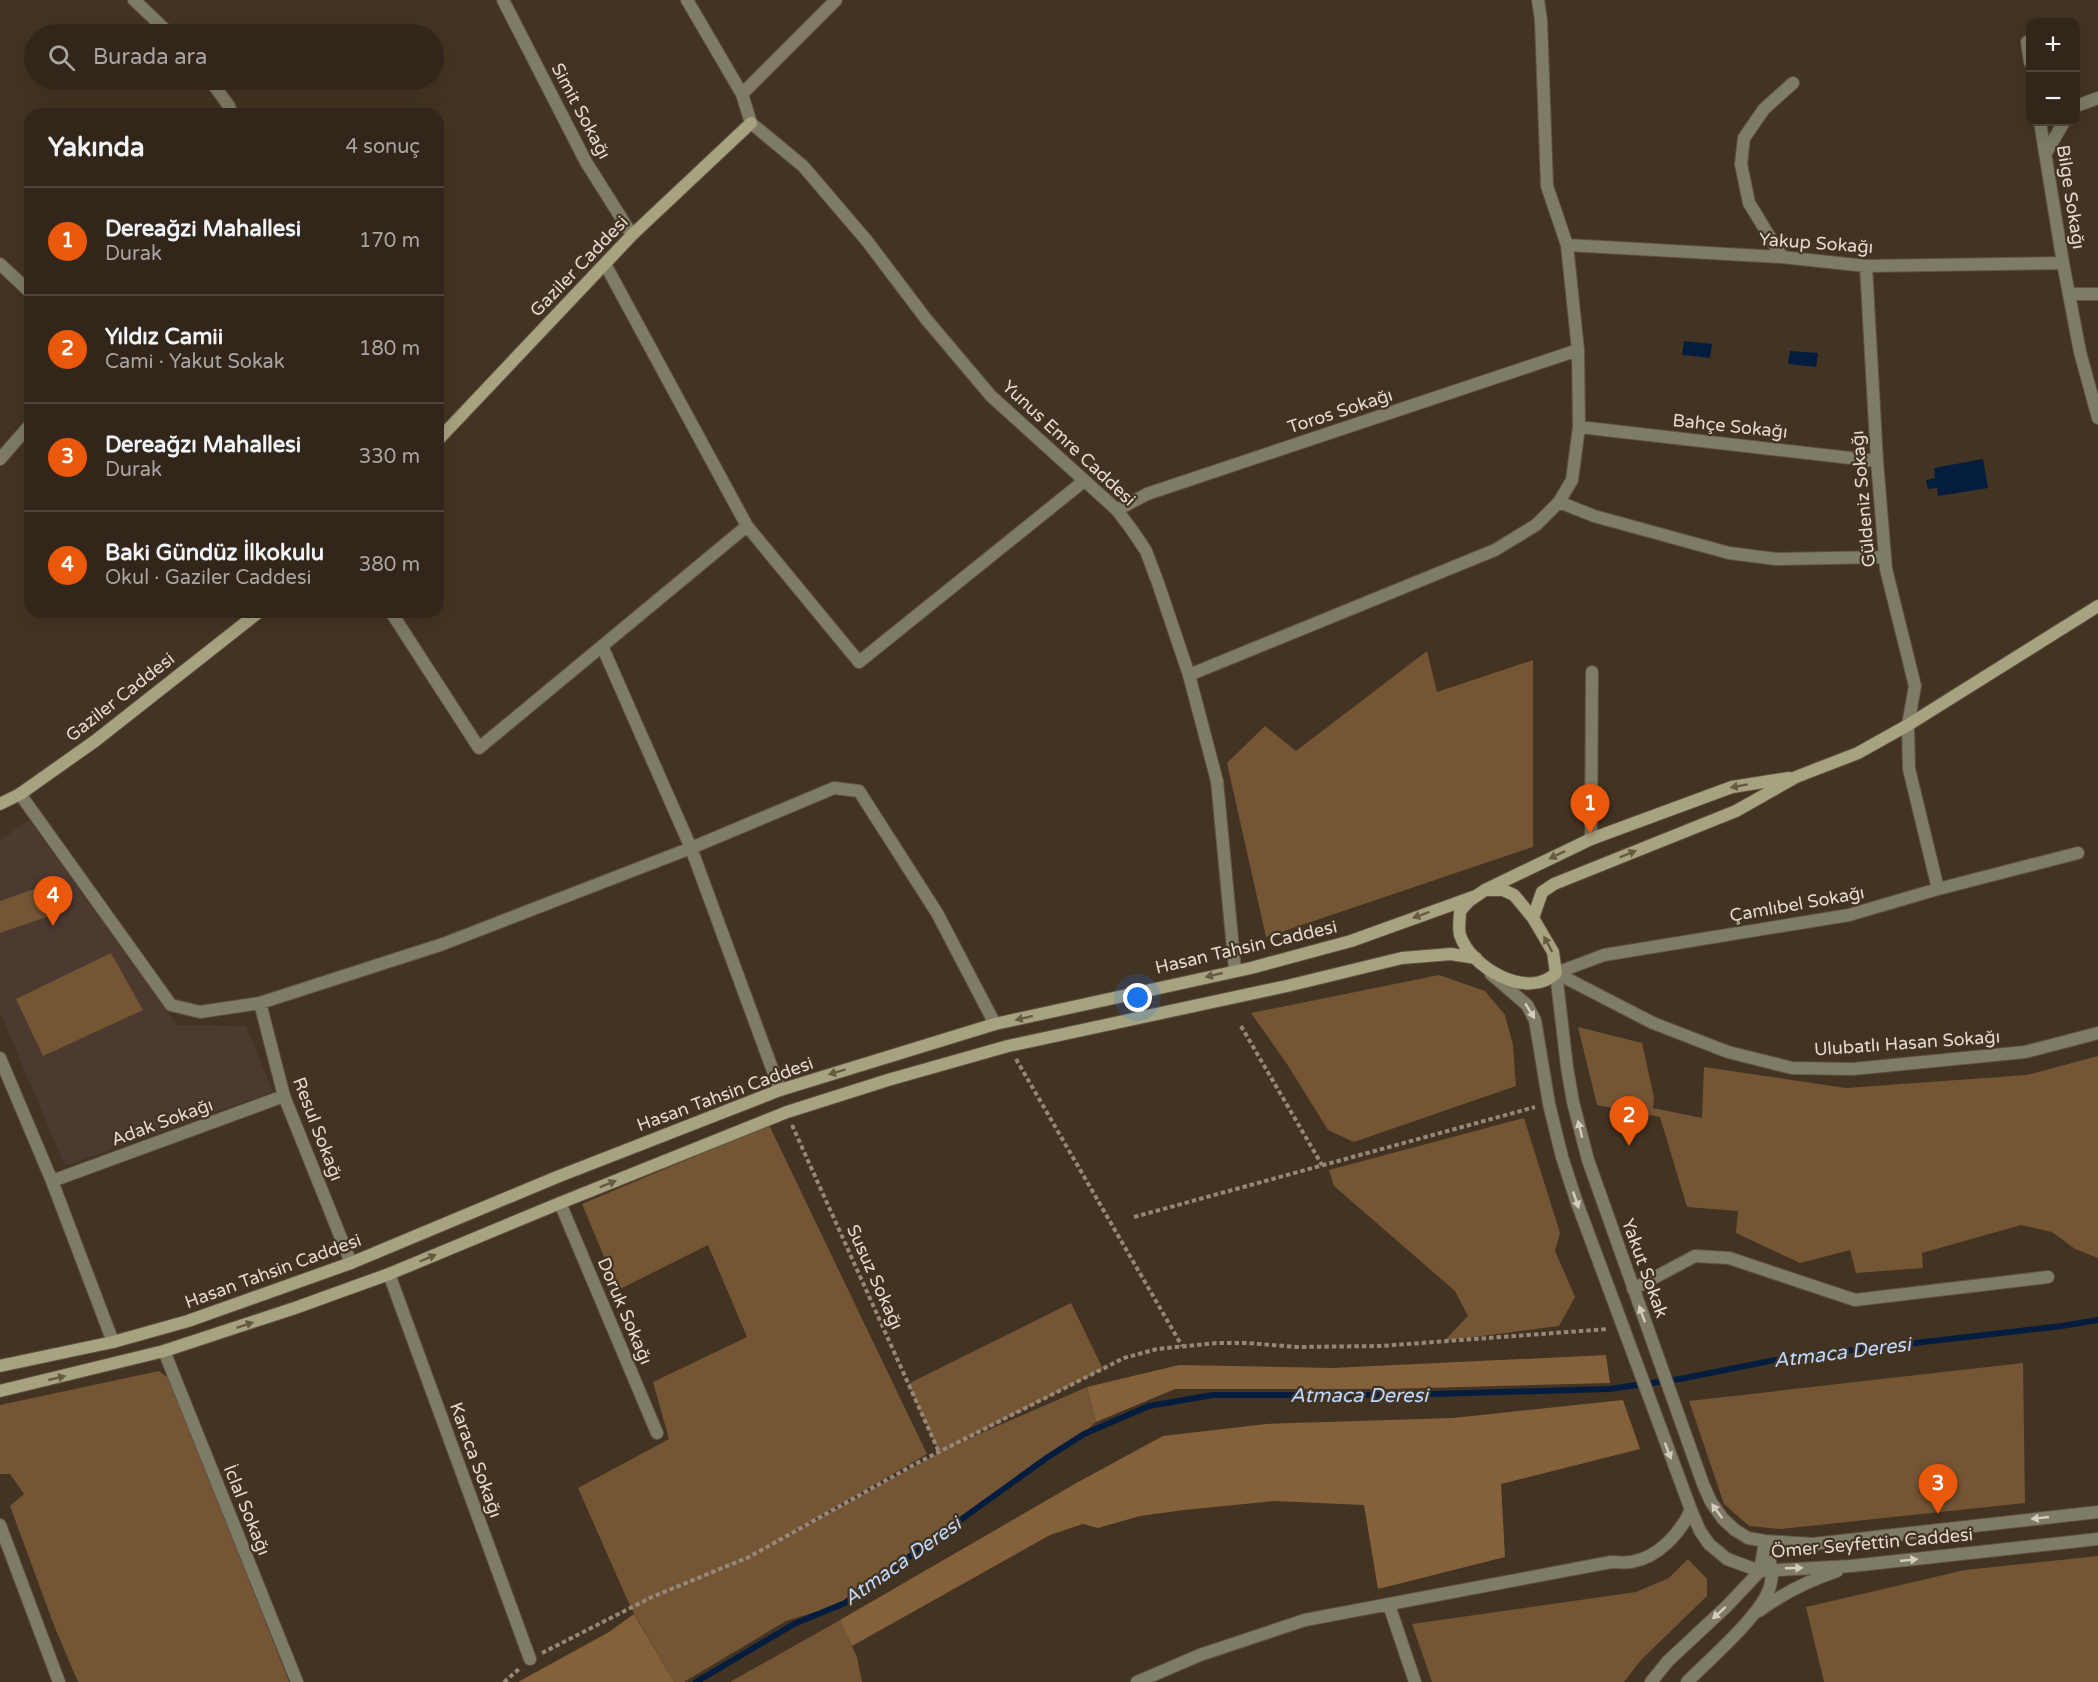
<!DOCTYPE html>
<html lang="tr">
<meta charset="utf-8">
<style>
body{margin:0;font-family:"Varela Round",sans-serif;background:#3d3227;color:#f1f3f6}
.controls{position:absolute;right:18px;top:18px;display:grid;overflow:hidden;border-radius:12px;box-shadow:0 6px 24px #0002}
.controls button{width:54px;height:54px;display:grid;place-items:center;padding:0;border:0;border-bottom:2px solid #4d4339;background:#32261a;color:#f1f3f6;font:30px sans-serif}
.you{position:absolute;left:1138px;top:998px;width:21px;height:21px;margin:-15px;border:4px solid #fff;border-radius:50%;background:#1a73e8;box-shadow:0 0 0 9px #1a73e833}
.badge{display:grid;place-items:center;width:39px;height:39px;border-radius:50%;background:#ea580c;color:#fff;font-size:20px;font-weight:700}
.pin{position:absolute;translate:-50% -50px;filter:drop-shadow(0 2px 3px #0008)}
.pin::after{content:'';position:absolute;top:32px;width:21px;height:18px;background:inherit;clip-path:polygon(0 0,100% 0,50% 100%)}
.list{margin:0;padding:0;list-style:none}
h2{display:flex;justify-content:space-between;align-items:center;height:78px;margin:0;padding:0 24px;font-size:26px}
h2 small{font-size:20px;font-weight:400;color:#a8a5a2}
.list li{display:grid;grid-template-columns:39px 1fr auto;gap:18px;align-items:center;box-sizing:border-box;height:108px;padding:0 24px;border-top:2px solid #4d4339}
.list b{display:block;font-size:22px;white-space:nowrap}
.list p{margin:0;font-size:20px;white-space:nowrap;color:#a8a5a2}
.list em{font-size:20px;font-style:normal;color:#a8a5a2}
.icon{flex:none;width:33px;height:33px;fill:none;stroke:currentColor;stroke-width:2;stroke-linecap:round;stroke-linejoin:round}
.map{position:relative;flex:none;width:2098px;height:1682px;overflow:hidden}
.search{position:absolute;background:#32261a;box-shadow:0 6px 24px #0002;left:24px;top:24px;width:420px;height:66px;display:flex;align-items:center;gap:15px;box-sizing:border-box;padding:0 21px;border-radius:33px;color:#a8a5a2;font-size:22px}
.panel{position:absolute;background:#32261a;box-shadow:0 6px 24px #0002;left:24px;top:108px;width:420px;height:510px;border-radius:18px}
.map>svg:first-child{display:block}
.education{fill:#4c3930}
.green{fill:#745635}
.forest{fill:#85613b}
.water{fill:#041d3f}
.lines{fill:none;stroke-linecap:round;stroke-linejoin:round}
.stream{stroke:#041d3f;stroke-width:6}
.service-casing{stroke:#605141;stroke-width:14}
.minor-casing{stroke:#605141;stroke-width:14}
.tertiary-casing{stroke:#605141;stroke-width:14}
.secondary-casing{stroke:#605141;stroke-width:14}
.path{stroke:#95887a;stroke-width:4;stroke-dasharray:4.5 3;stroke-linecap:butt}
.service{stroke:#7e7c66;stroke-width:12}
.minor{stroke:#7e7c66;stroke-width:12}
.tertiary{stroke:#7e7c66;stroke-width:12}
.secondary{stroke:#a7a380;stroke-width:12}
.oneway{fill:#665a43}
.oneway2{fill:#d5ccbf}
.labels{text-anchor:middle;stroke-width:4.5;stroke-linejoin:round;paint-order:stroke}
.street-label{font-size:18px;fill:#e4dacf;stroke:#433322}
.water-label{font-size:20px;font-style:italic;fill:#bdd8fe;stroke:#433322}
</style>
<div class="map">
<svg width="2098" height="1682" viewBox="0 0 2098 1682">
<rect width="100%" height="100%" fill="#433322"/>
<path class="education" d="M29,820L177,1025L246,1026L273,1092L65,1166L0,1012V840Z"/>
<path class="green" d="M1427,651L1437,692L1533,660V847L1266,937L1227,763L1265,726L1296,751Z
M48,884L58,913L0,933V901Z
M111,953L143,1010L43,1056L16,999Z
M1439,975L1485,991L1505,1015L1513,1045L1516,1086L1354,1142L1328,1130L1287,1064L1251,1013Z
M1578,1027L1642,1043L1654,1098L1653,1108L1702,1118L1704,1067L1846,1088L2027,1075L2098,1056V1258L2075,1249L2052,1232L2021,1225L1922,1253L1923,1268L1856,1273L1850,1250L1800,1263L1736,1233L1738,1211L1687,1207L1660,1117L1597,1105Z
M1524,1118L1560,1233L1555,1251L1575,1297L1559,1326L1444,1341L1468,1316L1455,1291L1334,1186L1329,1170Z
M769,1125L927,1454L779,1540L939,1453L908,1384L1071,1303L1103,1369L954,1445L1087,1387L1096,1422L1076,1439L845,1603L786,1621L684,1682H674L631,1608L578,1488L669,1439L653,1382L747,1337L708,1245L618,1290L582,1204Z
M2023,1363L2025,1503L1781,1529L1749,1526L1724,1504L1689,1401Z
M159,1371L170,1379L289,1682H78L55,1628L10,1506L24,1494L10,1474H0V1405Z
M2098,1556V1682H1824L1806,1607L1965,1570Z
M1688,1559L1707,1579V1596L1641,1660L1624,1682H1432L1412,1624L1636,1592L1669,1578Z
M840,1620L857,1657L862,1682H730Z"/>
<path class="forest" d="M1606,1355L1610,1383L1387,1389H1175L1096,1422L1087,1387L1179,1365L1332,1368Z
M1623,1400L1640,1449L1501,1484L1505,1557L1378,1589L1364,1505L1274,1501L1184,1510L1140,1516L1098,1528L1083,1524L1050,1535L852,1646L840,1620L1080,1481L1163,1436L1266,1424L1453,1418Z
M634,1614L674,1682H518L609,1632Z"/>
<path class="water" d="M1684,341L1712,344L1710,358L1682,355Z
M1790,351L1818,353L1816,367L1788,364Z
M1983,459L1988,488L1938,496L1937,488L1928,489L1926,480L1935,478L1934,468Z"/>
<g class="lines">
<path class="stream" d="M696,1682L794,1624L845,1603L1048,1457L1084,1434L1149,1406L1213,1395H1398L1609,1389L1680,1379L1785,1358L2062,1326L2098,1320"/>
<g class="service-casing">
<path id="service" d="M1591,839L1592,672
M1633,1289L1695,1256L1729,1258L1855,1300L2048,1277"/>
</g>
<g class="minor-casing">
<path id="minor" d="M134,0L170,34
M503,0L586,162L632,235
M2027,42L2030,62
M210,80L229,106L232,114
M742,94L836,0
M2076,106L2098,98
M2040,122L2063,263L2080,352L2098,418
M2046,153L2064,122
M1567,245L1782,257L1866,266L2063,263
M1782,257L1749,203L1741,164L1744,138L1764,109L1793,83
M0,264L30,292
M605,264L747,526L859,662L1084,481
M1866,266L1877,461L1886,569L1915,686L1908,725L1909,769L1938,889
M2069,294H2098
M1579,427L1877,461
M0,459L30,425
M1559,502L1594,516L1729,553L1776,559L1885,557
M1117,510L1147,494L1578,350
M391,612L479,748L747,526
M602,646L691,848L780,1090
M1189,675L1495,550L1536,525L1559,502L1572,480L1579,427L1578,350L1567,245L1547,186L1541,20L1538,0
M20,794L171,1005L200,1012L260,1003L443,944L691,848L834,788L859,791L937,913L995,1024
M1556,973L1653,1023L1728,1052L1792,1068L1853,1069L2025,1052L2098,1033
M1556,973L1604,955L1849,915L1938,889L2078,853
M260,1003L284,1096L351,1263
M0,1058L52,1181L113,1342
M52,1181L284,1096
M560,1203L657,1433
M389,1274L530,1659
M164,1351L297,1682
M0,1525L59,1682
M1389,1605L1415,1682
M1137,1682L1200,1655L1305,1620L1611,1562C1618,1562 1625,1563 1631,1562C1658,1558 1680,1533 1691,1510"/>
</g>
<g class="tertiary-casing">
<path id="tertiary" d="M687,0L742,94L751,123L803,166L867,241L926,319L991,396L1117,510L1132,530L1146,551L1158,583L1189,675L1217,781L1235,970
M1556,973L1567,1067L1573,1102L1588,1160L1703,1484L1711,1502L1723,1519L1735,1530L1748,1538L1765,1541L1813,1544L2098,1512
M1491,974L1527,1005L1535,1020L1549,1104L1562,1157L1576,1200L1691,1510L1700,1531L1709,1544L1727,1559L1760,1571L1851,1566L2098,1539
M1759,1611C1783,1593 1808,1581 1837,1571
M1651,1682L1668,1661L1727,1606L1760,1571L1765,1541
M1687,1682C1709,1660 1754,1621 1767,1594C1772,1584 1773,1573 1770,1562"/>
</g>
<g class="secondary-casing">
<path id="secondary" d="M438,440L632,235L751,123
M0,804L20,794L95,741L259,612
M1485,890H1503L1514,895L1533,918L1553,952L1556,973C1528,1001 1470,967 1460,935C1458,928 1460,919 1460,911L1469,901L1485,890L1591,839L1732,787L1789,778
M1533,918L1542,892L1554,884L1736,811L1796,777L1858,753L1908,725L2098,606
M0,1366L113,1342L188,1321L351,1263L557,1177L780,1090L995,1024L1251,968L1351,941L1476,896
M0,1391L164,1351L295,1308L389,1274L560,1203L787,1112L888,1080L1008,1046L1287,986L1402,958L1451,954L1476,958"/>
</g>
<path class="path" d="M1241,1026L1322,1165
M1016,1059L1182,1346
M792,1125L939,1452
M1134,1217L1535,1107
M542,1653L652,1597L749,1557L917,1463L1124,1358L1157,1349L1217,1343H1248L1296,1347L1381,1346L1608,1329
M504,1682L519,1669"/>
<use href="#service" class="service"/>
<use href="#minor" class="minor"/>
<use href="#tertiary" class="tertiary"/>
<use href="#secondary" class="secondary"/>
</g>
<defs><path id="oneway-solid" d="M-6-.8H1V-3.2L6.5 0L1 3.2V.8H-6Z" transform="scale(1.5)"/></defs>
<g class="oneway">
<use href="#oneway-solid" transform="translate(1739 786) rotate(170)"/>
<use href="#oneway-solid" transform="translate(1628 854) rotate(-22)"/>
<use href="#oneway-solid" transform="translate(1557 855) rotate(154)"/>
<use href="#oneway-solid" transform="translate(1421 915) rotate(160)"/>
<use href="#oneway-solid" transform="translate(1548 944) rotate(-118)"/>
<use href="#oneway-solid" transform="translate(1214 975) rotate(167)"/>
<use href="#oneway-solid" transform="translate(1024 1018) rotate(167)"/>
<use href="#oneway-solid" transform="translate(837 1072) rotate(163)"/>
<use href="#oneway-solid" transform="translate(608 1184) rotate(-22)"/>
<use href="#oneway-solid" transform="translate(428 1258) rotate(-23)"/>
<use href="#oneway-solid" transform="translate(245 1325) rotate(-18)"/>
<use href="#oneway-solid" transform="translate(57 1378) rotate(-13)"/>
</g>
<g class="oneway2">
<use href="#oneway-solid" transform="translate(1530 1011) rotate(58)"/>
<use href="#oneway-solid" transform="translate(1580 1129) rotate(-104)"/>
<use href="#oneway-solid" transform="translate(1576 1200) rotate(71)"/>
<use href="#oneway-solid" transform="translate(1642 1314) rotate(-110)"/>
<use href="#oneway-solid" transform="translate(1668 1451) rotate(69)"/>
<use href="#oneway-solid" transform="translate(1717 1511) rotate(-126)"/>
<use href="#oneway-solid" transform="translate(2040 1518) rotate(174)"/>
<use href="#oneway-solid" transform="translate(1909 1560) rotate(-6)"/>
<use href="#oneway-solid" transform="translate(1794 1568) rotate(-2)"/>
<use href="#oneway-solid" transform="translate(1719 1613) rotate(138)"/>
</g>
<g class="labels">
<g class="street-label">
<text transform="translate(581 111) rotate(62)" y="6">Simit Sokağı</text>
<text transform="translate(2071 197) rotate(81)" y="6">Bilge Sokağı</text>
<text transform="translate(1816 243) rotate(4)" y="6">Yakup Sokağı</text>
<text transform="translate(579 266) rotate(-46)" y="6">Gaziler Caddesi</text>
<text transform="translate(1340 411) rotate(-18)" y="6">Toros Sokağı</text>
<text transform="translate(1730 426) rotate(6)" y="6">Bahçe Sokağı</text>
<text transform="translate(1069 443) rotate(43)" y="6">Yunus Emre Caddesi</text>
<text transform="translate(1863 499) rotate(-95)" y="6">Güldeniz Sokağı</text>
<text transform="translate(120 697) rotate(-38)" y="6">Gaziler Caddesi</text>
<text transform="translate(1797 904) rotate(-10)" y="6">Çamlıbel Sokağı</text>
<text transform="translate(1246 947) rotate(-13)" y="6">Hasan Tahsin Caddesi</text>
<text transform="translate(1907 1043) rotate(-4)" y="6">Ulubatlı Hasan Sokağı</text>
<text transform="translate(725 1094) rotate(-20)" y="6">Hasan Tahsin Caddesi</text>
<text transform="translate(162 1122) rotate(-20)" y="6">Adak Sokağı</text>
<text transform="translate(318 1129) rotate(69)" y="6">Resul Sokağı</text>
<text transform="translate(1645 1268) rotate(70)" y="6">Yakut Sokak</text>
<text transform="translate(273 1271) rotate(-20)" y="6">Hasan Tahsin Caddesi</text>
<text transform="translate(875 1277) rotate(66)" y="6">Susuz Sokağı</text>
<text transform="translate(625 1311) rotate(67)" y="6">Doruk Sokağı</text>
<text transform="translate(476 1460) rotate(70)" y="6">Karaca Sokağı</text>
<text transform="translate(247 1510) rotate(68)" y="6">İclal Sokağı</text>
<text transform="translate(1872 1543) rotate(-5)" y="6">Ömer Seyfettin Caddesi</text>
</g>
<g class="water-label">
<text transform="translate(1842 1352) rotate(-7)" y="7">Atmaca Deresi</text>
<text x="1359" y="1402">Atmaca Deresi</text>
<text transform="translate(902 1561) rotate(-35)" y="7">Atmaca Deresi</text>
</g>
</g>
</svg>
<div class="controls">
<button>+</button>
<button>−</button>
</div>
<div class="you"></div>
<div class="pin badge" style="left:1590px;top:834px">1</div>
<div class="pin badge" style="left:1629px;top:1146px">2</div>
<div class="pin badge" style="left:1938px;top:1514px">3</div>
<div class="pin badge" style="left:53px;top:926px">4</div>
<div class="search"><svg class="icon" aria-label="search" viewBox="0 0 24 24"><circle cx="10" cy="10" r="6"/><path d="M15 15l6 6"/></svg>Burada ara</div>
<section class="panel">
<h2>Yakında<small>4 sonuç</small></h2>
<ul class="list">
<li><span class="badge">1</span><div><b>Dereağzi Mahallesi</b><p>Durak</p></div><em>170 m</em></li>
<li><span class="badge">2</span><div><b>Yıldız Camii</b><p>Cami · Yakut Sokak</p></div><em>180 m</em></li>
<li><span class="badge">3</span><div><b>Dereağzı Mahallesi</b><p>Durak</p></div><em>330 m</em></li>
<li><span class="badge">4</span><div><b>Baki Gündüz İlkokulu</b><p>Okul · Gaziler Caddesi</p></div><em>380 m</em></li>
</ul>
</section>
</div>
